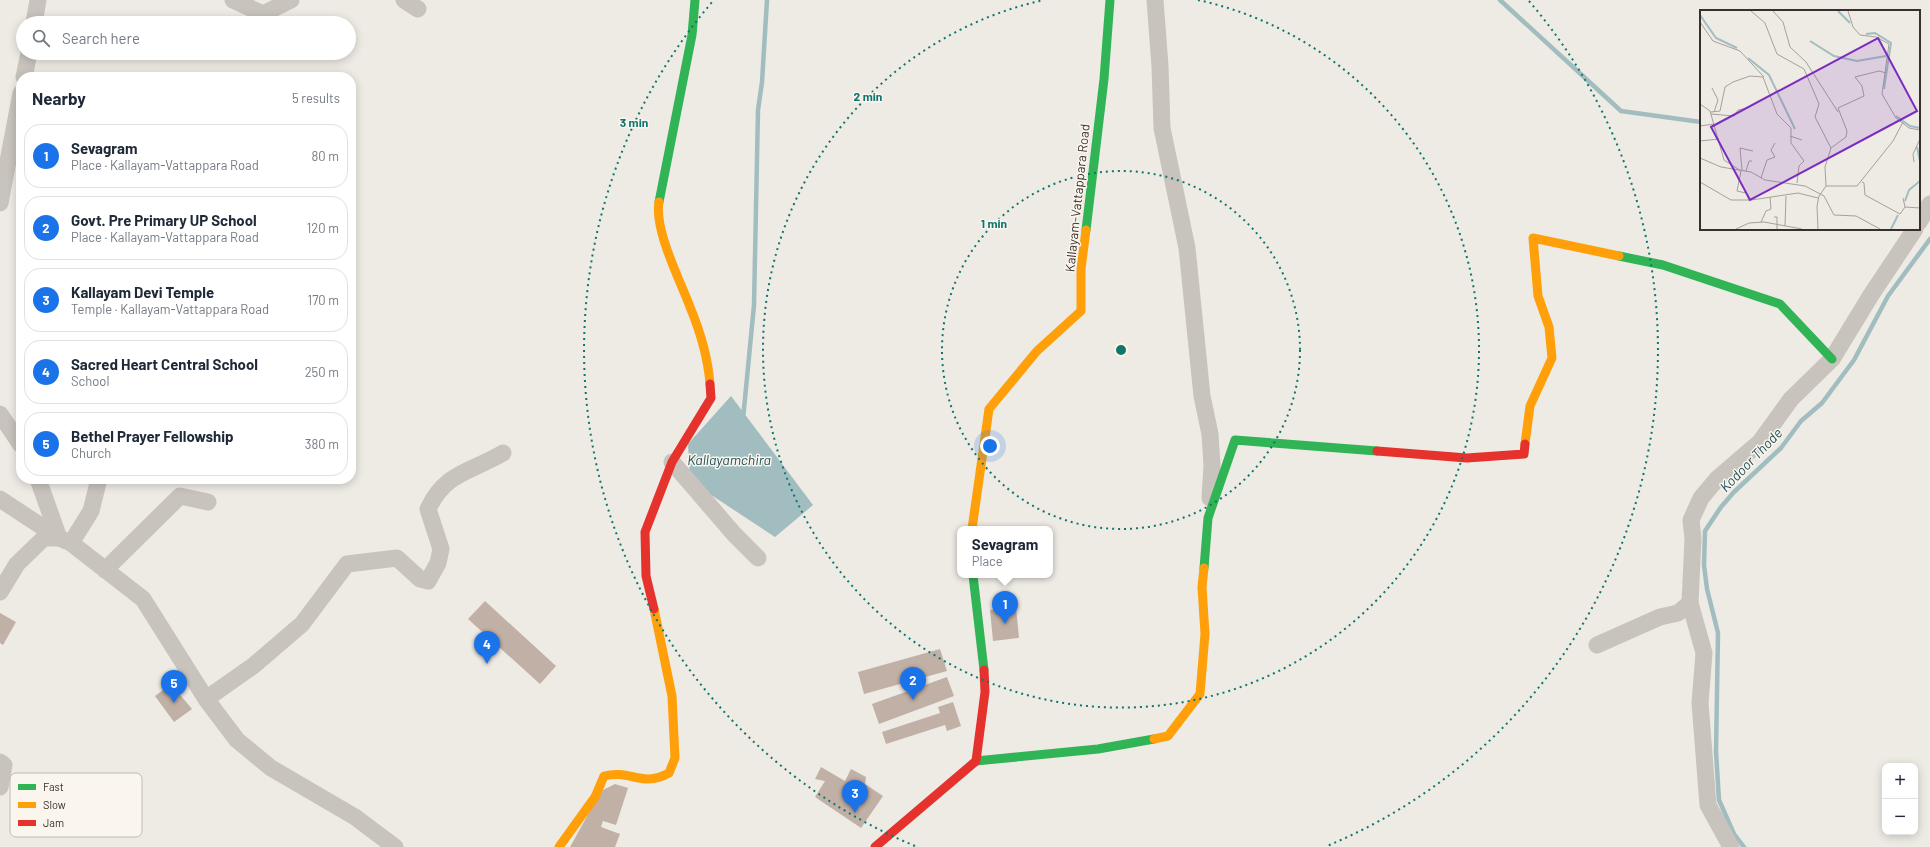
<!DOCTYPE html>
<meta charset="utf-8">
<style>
body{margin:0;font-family:Barlow,sans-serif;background:#f6f6f7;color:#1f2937}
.controls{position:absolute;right:12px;bottom:12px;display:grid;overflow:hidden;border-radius:8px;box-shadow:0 2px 10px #0003}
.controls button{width:36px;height:36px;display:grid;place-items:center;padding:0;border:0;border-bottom:1px solid #e0e1e3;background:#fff;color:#1f2937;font:20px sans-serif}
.you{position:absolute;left:990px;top:446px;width:14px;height:14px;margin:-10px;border:3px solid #fff;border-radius:50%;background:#1a73e8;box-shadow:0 0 0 6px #1a73e833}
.badge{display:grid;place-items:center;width:26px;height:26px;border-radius:50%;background:#1a73e8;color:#fff;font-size:13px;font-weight:700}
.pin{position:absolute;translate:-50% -33px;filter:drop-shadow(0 1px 2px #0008)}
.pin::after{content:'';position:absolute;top:21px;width:14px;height:12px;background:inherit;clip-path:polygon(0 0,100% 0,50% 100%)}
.popup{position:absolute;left:957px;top:526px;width:96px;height:52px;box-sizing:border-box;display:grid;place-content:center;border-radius:8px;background:#fff;filter:drop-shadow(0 1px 3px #0005);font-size:13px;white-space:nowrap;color:#747a83}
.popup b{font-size:15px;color:#1f2937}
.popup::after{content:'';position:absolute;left:50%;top:100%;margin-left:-8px;border:8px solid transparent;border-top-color:#fff}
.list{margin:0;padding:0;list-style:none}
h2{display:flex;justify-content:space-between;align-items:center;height:52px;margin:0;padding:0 16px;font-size:17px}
h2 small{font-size:13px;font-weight:400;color:#747a83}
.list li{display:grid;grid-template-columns:26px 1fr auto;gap:12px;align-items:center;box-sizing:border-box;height:64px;margin:0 8px 8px;padding:0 8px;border:1px solid #e0e1e3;border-radius:16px}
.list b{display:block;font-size:15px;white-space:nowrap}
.list p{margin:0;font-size:13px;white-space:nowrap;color:#747a83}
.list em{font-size:13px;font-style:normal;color:#747a83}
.icon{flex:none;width:22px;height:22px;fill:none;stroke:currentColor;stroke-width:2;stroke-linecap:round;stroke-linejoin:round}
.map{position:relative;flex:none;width:1930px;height:847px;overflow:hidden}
.search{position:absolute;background:#fff;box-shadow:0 2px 10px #0003;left:16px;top:16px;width:340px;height:44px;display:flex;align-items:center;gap:10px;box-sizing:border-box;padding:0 14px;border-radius:22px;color:#747a83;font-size:15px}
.panel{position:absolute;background:#fff;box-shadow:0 2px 10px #0003;left:16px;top:72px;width:340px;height:412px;border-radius:16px}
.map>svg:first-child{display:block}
.water{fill:#a1bdbf}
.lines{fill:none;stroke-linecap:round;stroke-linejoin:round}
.stream{stroke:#a1bdbf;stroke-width:4.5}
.building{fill:#c1b0a6}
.street{stroke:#c8c3bd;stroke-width:17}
.fast{stroke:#30b455;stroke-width:9}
.slow{stroke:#ff9f0a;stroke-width:9}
.jam{stroke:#e5322d;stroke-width:9}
.ring{fill:none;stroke:#0f766e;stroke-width:2;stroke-dasharray:2 4}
.labels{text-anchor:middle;stroke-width:3;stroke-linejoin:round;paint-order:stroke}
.street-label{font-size:13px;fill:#39302b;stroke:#faf5ed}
.water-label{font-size:14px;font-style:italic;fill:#215259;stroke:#faf5ed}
.inset-river{fill:none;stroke:#a1bdbf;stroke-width:2}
.inset-road{fill:none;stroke:#a6a09a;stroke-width:1}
.view{fill:#7b2cbf;fill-opacity:0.15;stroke:#7b2cbf;stroke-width:2}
.inset-edge{fill:none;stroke:#39302b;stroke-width:2}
.key{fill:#faf5ed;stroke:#c0bab3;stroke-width:1}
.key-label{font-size:11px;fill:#39302b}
.centre{fill:#0f766e;stroke:#faf5ed;stroke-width:2}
.ring-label{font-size:12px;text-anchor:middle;font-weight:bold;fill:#0f766e;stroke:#faf5ed;stroke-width:3;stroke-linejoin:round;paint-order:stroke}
</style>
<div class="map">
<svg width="1930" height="847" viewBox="0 0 1930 847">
<rect width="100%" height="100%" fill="#eeeae4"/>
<path class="water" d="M731,396L813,505L775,537L690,481L688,444Z"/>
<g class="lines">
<path class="stream" d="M1500,0L1621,111L1701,122
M743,419L754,305L758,110L762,82L767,0
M1744,847L1734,834L1719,800L1716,752L1718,633L1707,589L1704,565L1705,531L1721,507L1734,492L1781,448L1801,421L1822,403L1854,360L1888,296L1930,239"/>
</g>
<path class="building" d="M485,601L556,666L540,684L468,619Z
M1016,607L1019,638L993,641L990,610Z
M0,613L16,622L3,645L0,643Z
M940,649L947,671L864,694L858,672Z
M947,677L954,696L879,724L872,704Z
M171,684L192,709L174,722L155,696Z
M953,702L961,726L947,731L945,725L886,744L882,732L940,713L938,707Z
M821,767L845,781L851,769L866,777L865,784L883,796L861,828L815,797L825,781L815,779Z
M615,784L628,788L616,825L603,821L601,827L620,834L615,847H570L601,791Z"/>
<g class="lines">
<path class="street" d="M233,0L263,14L291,0
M404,0L418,9
M1155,0L1160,66L1162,128L1187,248L1202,396L1210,434L1212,465L1210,498
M34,23L38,0
M24,77L29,53
M0,203L21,93
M1919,222L1930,204
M0,414L21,445
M672,462L734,534L758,558
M0,499L59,538L71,543L143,599L206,699L237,740L271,768L355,817L395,847
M71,543L91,511L99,479
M105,570L180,496L208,502
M0,592L17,564L44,538H59L38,479
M1597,645L1660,617L1678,613L1690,603
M206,699L253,666L302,624L347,564L397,558L420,579L428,581L438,563L441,549L428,509C445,472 471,472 503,453
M0,762L4,765L0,787
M1731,847L1708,805L1700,703L1704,653L1690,603L1693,539L1691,520L1701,498L1717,479L1760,442L1791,399L1832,359L1871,295L1915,229"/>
<path class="fast" d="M659,202L692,35L695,0
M1086,230L1104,79L1110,0
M1619,256L1663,265L1780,304L1832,359
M1204,568L1208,518L1235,440L1377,451
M973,575L984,670
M976,761L1098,749L1154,739"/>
<path class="slow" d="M659,202C654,230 680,280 690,307C700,331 708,358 710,384
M1525,444L1530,406L1552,358L1549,327L1538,296L1533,238L1619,256
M972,529L989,409L1037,351L1081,311V269L1086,230
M1154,739L1168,736L1200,694L1205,634L1202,587L1204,568
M559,847L595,797L604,776C631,769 641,788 669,773L675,758L672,696L654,609"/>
<path class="jam" d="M1377,451L1467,458L1524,454L1525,444
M654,609L646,576L645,532L672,462L711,398L710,384
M875,847L976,761L985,692L984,670"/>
</g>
<g class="ring">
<circle cx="1121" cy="350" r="179"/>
<path d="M1198 0A358 358 0 1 1 1044 0"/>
<path d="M915 846A537 537 0 0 1 713 1M1529 1A537 537 0 0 1 1327 846"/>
</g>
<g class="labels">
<g class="street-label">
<text transform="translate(1077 198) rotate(-84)" y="5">Kallayam-Vattappara Road</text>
</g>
<g class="water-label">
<text x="729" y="465">Kallayamchira</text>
<text transform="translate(1751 460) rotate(-46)" y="5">Kodoor Thode</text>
</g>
</g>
<g transform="translate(1700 10)">
<rect width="220" height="220" fill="#eeeae4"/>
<path class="inset-river" d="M138,1L150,13M0,5L16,28L37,38M166,24L175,23L191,33L184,79M110,31L134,46L157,51L186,46M48,48L69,65L95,119M196,106L210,116L220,118M217,137L220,151M205,191L209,180L220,171M191,219L198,205"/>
<path class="inset-road" d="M51,1L65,13L77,44L104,59L119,94L115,107L131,138L125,157L126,176L119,186L117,196L118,219M73,1L83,12L90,37L106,52L138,102M148,1L153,17L160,25L176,27L189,34L182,84L196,108L209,118L220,120M0,12L13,31L40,41L64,67M12,78L18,90L14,102M0,94L10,101L24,150L41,161L37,181L46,183L49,190M11,102L20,101L25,77L33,72L50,66L63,67L77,104L91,118V133L104,151L99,156L97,173M11,104L34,106L38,100L47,98M0,116L14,114M90,126L102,130M0,131L19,129M131,138L146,127L147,121L138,98L164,86L162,76L155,67L179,61L186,63M0,148L21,157L51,162L65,170L105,176L124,186L134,205L156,206L180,219M214,152L213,144L220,129M42,160L40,138L53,141M46,161L49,151H52M61,168L67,150L75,147L71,140L75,133M0,172L31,190H51L98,183L118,188M162,172L164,173L165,185L200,204L205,197L203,188M126,176H157L193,131L203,112M205,197L220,198M74,207H77V219M61,212L66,201L71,199L70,187M85,216L86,186M36,219L49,213L64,212L102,219"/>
<path class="view" d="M178,28L217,101L50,190L11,117Z"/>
<rect width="220" height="220" class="inset-edge"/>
</g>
<rect x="10" y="773" width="132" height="64" rx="6" class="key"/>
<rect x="18" y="784" width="18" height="6" fill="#30b455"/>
<rect x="18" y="802" width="18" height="6" fill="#ff9f0a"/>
<rect x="18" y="820" width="18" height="6" fill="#e5322d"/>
<g class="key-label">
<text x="43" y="791">Fast</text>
<text x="43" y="809">Slow</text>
<text x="43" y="827">Jam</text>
</g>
<circle cx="1121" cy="350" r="6" class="centre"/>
<g class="ring-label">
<text x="868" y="101">2 min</text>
<text x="634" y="127">3 min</text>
<text x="994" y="228">1 min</text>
</g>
</svg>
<div class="controls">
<button>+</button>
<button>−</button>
</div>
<div class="you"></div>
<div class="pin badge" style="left:1005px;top:624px">1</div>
<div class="popup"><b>Sevagram</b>Place</div>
<div class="pin badge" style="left:913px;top:700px">2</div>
<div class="pin badge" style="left:855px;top:813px">3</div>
<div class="pin badge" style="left:487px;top:664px">4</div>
<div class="pin badge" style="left:174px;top:703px">5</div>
<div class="search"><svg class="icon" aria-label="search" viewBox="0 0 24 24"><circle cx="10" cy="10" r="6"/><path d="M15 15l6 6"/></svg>Search here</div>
<section class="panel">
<h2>Nearby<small>5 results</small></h2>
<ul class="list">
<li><span class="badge">1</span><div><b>Sevagram</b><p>Place · Kallayam-Vattappara Road</p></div><em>80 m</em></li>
<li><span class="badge">2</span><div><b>Govt. Pre Primary UP School</b><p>Place · Kallayam-Vattappara Road</p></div><em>120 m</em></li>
<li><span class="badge">3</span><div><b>Kallayam Devi Temple</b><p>Temple · Kallayam-Vattappara Road</p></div><em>170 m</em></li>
<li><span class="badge">4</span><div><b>Sacred Heart Central School</b><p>School</p></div><em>250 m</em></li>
<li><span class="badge">5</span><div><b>Bethel Prayer Fellowship</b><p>Church</p></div><em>380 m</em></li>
</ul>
</section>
</div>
